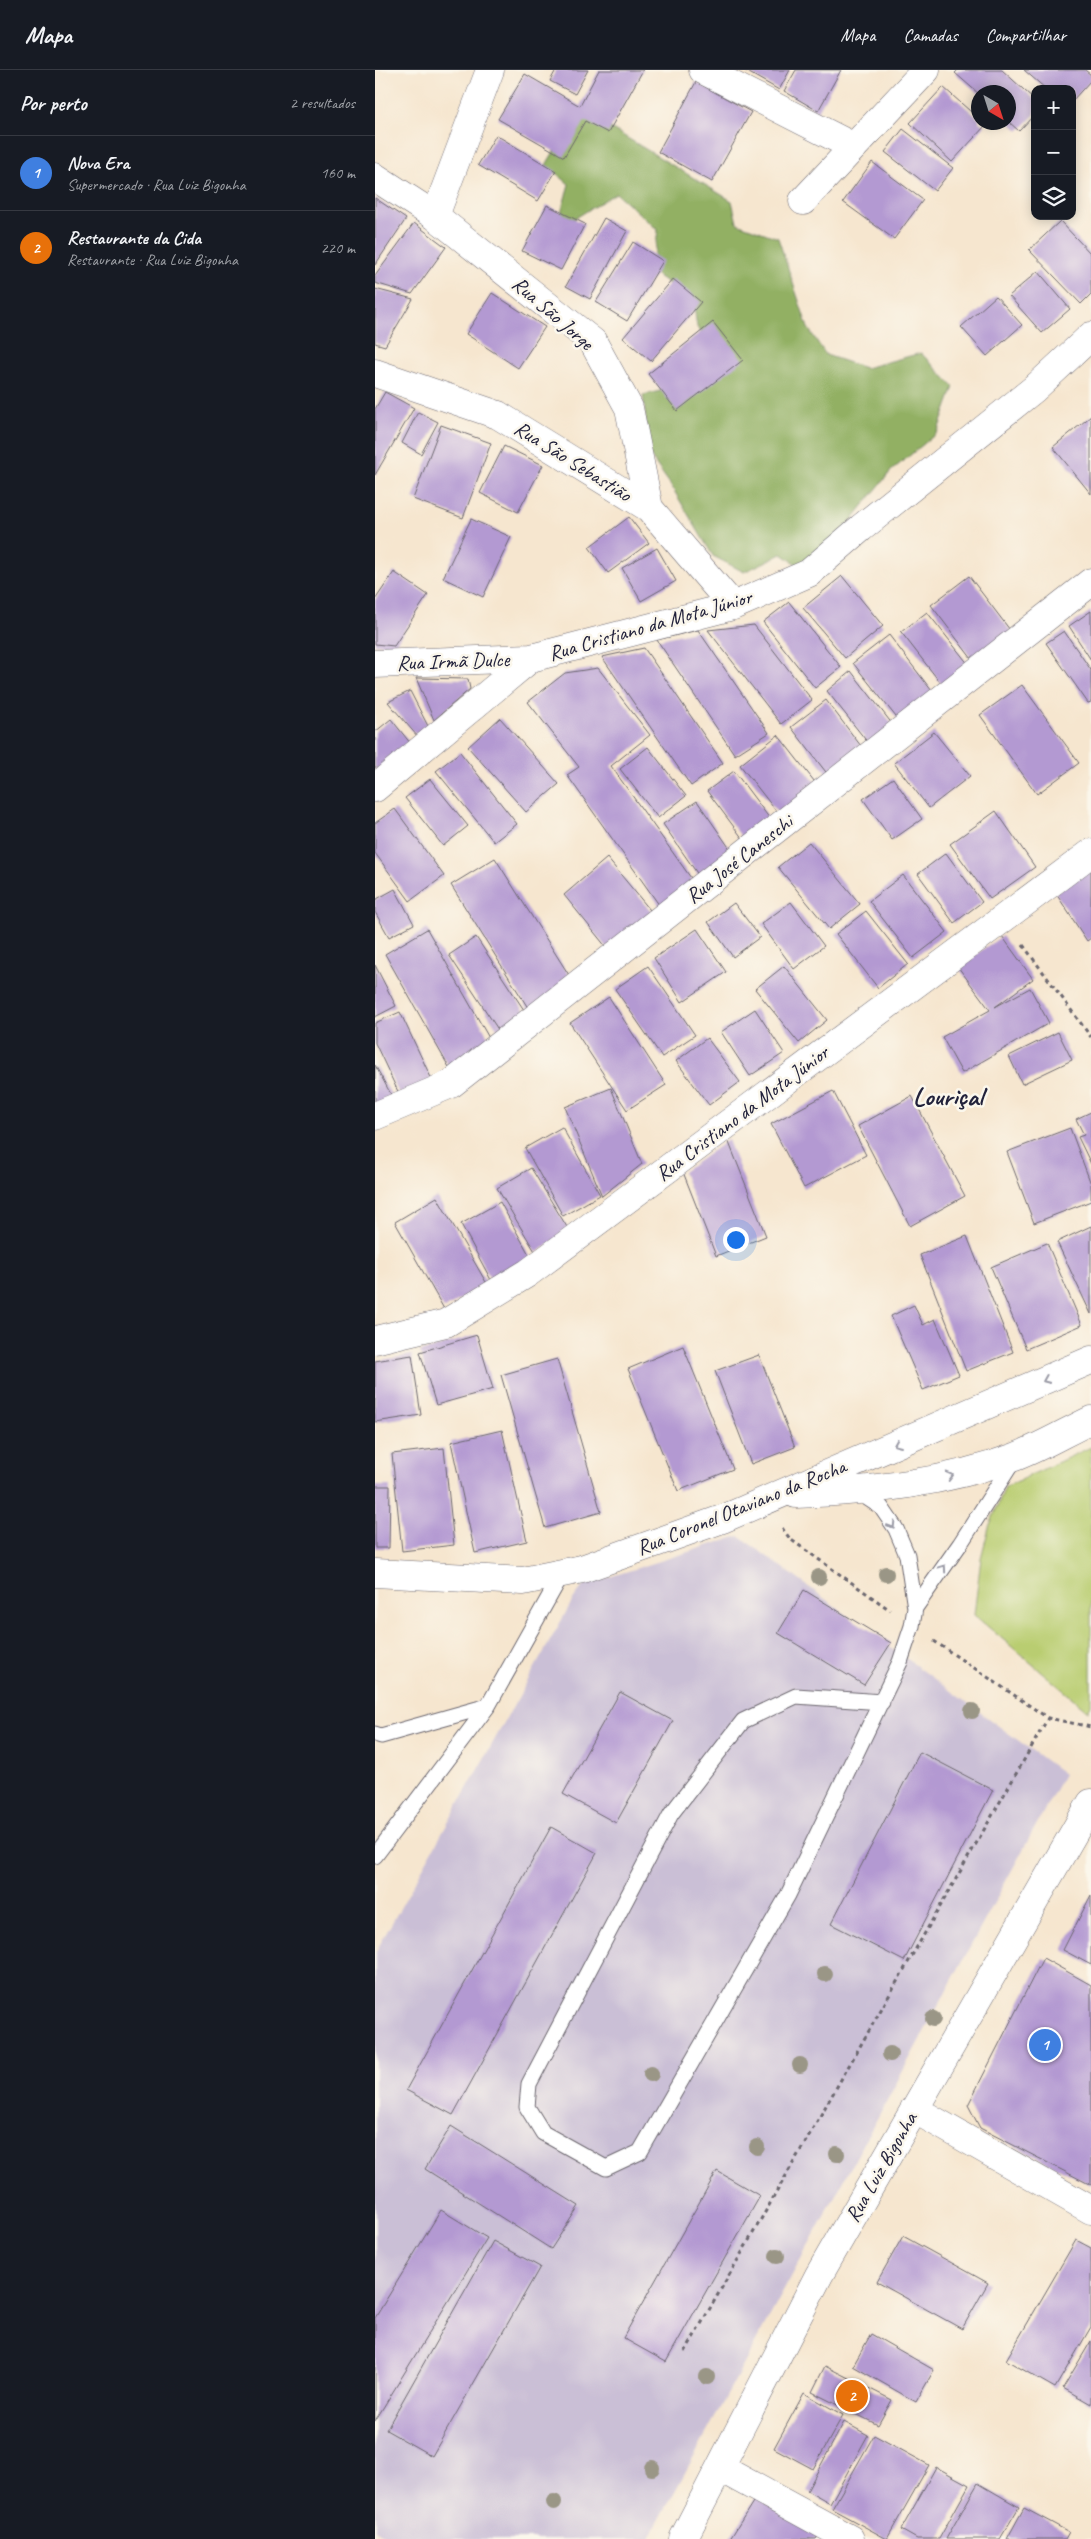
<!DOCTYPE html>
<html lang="pt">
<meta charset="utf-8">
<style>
body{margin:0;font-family:Caveat,sans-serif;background:#242831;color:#f1f3f6}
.controls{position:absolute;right:15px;top:15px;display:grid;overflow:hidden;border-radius:10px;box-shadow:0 2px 12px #0003}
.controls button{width:45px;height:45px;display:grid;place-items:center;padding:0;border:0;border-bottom:1px solid #363941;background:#171b24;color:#f1f3f6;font:25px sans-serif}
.compass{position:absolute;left:596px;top:15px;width:45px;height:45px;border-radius:50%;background:#171b24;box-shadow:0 2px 12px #0003;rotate:141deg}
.you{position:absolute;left:360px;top:1169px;width:18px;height:18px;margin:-12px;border:4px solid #fff;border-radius:50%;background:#1a73e8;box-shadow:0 0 0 8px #1a73e833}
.badge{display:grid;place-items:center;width:32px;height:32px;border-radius:50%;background:#8c9099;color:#fff;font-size:16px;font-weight:700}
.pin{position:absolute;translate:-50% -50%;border:2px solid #fff;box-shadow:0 1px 5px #0006}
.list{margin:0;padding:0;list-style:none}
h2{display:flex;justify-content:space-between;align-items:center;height:65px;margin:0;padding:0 20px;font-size:21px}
h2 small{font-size:16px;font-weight:400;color:#9ea1a6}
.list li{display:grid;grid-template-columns:32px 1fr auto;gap:15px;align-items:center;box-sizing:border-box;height:75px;padding:0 20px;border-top:1px solid #363941}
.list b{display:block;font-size:19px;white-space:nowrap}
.list p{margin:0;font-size:16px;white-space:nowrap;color:#9ea1a6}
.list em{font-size:16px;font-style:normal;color:#9ea1a6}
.icon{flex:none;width:28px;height:28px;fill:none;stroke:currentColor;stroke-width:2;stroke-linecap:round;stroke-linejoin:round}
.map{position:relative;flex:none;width:716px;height:2469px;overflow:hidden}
header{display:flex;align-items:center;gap:30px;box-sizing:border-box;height:70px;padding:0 25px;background:#171b24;border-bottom:1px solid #363941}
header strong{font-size:24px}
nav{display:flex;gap:28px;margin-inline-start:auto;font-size:18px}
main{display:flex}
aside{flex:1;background:#171b24}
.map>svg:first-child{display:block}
.industrial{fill:#cabfd6}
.green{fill:#b9cd71;stroke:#6e7856}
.forest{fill:#92b063;stroke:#5a694f}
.building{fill:#b399d2}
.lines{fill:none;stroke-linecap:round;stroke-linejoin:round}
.service-casing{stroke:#6c676f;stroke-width:17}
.minor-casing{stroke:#6c676f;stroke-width:29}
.tertiary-casing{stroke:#6c676f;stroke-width:29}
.path{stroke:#6c676f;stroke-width:3;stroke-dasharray:4 4;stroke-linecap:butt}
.service{stroke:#fff;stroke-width:15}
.minor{stroke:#fff;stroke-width:28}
.tertiary{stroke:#fff;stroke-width:28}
.tree{fill:#9a9686}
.oneway{stroke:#9c9ca7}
.labels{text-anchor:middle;stroke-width:5;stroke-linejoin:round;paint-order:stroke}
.street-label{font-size:21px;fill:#22223b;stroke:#fbf7ec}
.district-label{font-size:26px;font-weight:bold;fill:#22223b;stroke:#fbf7ec}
</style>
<header>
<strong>Mapa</strong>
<nav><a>Mapa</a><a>Camadas</a><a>Compartilhar</a></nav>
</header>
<main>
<aside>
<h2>Por perto<small>2 resultados</small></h2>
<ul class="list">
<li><span class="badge" style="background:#3f7fe0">1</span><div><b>Nova Era</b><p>Supermercado · Rua Luiz Bigonha</p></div><em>160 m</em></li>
<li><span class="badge" style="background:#e8710a">2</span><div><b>Restaurante da Cida</b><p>Restaurante · Rua Luiz Bigonha</p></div><em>220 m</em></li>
</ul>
</aside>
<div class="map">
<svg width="716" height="2469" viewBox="0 0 716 2469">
<rect width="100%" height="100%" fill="#fbf7ec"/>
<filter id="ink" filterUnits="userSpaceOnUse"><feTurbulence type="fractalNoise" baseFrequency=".02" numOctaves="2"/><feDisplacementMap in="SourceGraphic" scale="10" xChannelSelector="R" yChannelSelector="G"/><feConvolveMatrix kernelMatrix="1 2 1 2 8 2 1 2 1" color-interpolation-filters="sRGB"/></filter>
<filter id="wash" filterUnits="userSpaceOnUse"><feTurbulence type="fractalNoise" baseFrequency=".0096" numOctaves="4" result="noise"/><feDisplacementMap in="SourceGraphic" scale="20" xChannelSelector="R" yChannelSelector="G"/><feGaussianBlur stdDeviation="1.12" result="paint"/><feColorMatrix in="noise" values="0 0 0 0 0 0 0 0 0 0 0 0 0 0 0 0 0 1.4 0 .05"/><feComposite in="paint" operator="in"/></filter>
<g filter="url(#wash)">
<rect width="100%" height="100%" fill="#f6e6cf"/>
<path class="industrial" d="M364,1466L689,1704L274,2469H16L0,2459V1883L199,1528L209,1515Z"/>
<path class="green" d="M716,1377V1635L713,1641L599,1545L606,1488L614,1457L630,1417Z"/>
<path class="forest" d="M204,39L357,131L362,153L403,168L433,258L451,285L490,298L546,283L579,317L562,363L516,401L434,503L407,484L369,502L338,486L295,414L275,386L268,325L298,318L345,297L322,257L318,230L277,202L283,160L241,123L199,149L186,143L194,114L171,95Z"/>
<g id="blocks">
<path class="building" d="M181,0H213L200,24L175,11Z
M224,0H268L233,63L210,51L189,87L123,49L150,4L205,36Z
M369,0H415L404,20Z
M421,0H466L443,41L409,21Z
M583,0H627L660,30V44L644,61L634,52V22H604V24L580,3Z
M649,0H710L716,5V10L697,31V19H671Z
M321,12L376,42L337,112L283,82Z
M568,17L604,49V52L610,56L577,92L535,53Z
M528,59L578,98L560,121L510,82Z
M121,65L181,101L163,131L103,95Z
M497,92L548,130L519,169L468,132Z
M0,128L31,149L0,195Z
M172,135L210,154L186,200L147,181Z
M229,148L252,161L215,229L191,216Z
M685,151L716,184V224L706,234L654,180Z
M39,153L71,177L37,224L0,213V206Z
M258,172L288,191L252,251L221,232Z
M663,201L695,239L667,263L634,226Z
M298,209L326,232L276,291L248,268Z
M0,219L38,229L10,276L0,273Z
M117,223L170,257L143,298L91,264Z
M621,226L647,255L612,286L586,257Z
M338,252L368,290L302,341L273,304Z
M10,322L39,338L0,405V339Z
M43,342L63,352L46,384L27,373Z
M716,346V424L678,377Z
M66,355L116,373L88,448L38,429Z
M129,376L168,395L143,442L105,423Z
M254,447L274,473L233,503L214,477Z
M96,449L136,467L108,527L68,508Z
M282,478L301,511L266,531L247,498Z
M19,502L53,525L19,576L0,574V530Z
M467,506L508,556L470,588L428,538Z
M594,506L638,564L600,593L556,535Z
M414,532L466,597L440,618L388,552Z
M716,541V590L694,556Z
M552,542L594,595L568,616L526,562Z
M379,555L437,630L406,654L333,560Z
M323,560L394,663L360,685L282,570Z
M689,561L716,600V632L713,633L671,573Z
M514,565L560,625L525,652L478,593Z
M269,578L348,693L316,716L227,587Z
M223,598L275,665L236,696L321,815L287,839L192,705L204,697L153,632L190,603Z
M476,601L518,655L494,674L452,621Z
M41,608L93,609L95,619L59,650Z
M647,615L704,693L662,724L605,645Z
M35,621L55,660L43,667L13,632Z
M451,630L489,680L454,706L416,657Z
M125,648L184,714L151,742L93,677Z
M16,649L36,674L3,701L0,697V662Z
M559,662L595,706L554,738L519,693Z
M403,665L443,716L405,746L365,695Z
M273,677L311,726L283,748L245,699Z
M85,682L142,754L119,772L61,701Z
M359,701L398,753L371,773L332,721Z
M518,708L547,749L517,770L488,729Z
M55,709L93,756L68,776L30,728Z
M322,731L360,786L326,809L288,754Z
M20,739L69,806L35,831L0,783V753Z
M621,741L660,797L615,829L575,774Z
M434,772L485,834L454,859L403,797Z
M571,783L607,832L579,853L543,804Z
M120,788L199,913L155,941L76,815Z
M232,788L280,846L236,883L189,825Z
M716,800V868L712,871L680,822Z
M528,805L572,862L538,888L494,831Z
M20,819L39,854L14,867L0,842V830Z
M416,832L449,876L419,899L386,854Z
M359,833L385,867L358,887L333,852Z
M491,841L533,894L503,918L461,864Z
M52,859L118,975L75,999L10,884Z
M322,859L351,902L307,932L279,888Z
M627,866L658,909L620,937L655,918L674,953L587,1003L567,967L615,940L583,897Z
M101,867L153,946L126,964L74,885Z
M0,895L21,936L0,947Z
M273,896L320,965L287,987L240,919Z
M409,896L452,950L424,973L380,919Z
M234,927L291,1015L252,1040L195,953Z
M380,939L409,983L375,1006L346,962Z
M25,942L59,1014L27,1030L0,973V953Z
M683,962L697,990L647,1014L634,986Z
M332,968L365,1012L334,1035L301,991Z
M0,995L19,1030L0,1040Z
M236,1018L267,1094L227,1126L190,1037Z
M458,1021L491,1085L429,1118L396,1054Z
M537,1026L590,1126L535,1156L483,1056Z
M716,1042V1094L703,1067L709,1065L701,1049Z
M187,1057L225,1125L188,1146L150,1078Z
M695,1058L716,1114V1131L659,1153L632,1082Z
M353,1070L391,1166L341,1186L308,1102Z
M156,1098L195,1162L161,1183L122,1118Z
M62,1127L112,1214L69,1239L20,1152Z
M125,1132L156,1188L116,1210L86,1154Z
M716,1156V1244L682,1172Z
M592,1166L638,1282L591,1301L545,1185Z
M672,1173L707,1255L651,1279L616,1197Z
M539,1235L548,1255L560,1249L584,1305L548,1320L516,1246Z
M102,1265L118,1319L61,1335L45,1282Z
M308,1276L358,1399L303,1421L253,1299Z
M37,1285L46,1345L0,1352V1291Z
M384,1285L420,1377L376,1394L340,1301Z
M182,1289L226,1442L170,1458L126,1305Z
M127,1360L152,1471L100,1483L76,1372Z
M69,1378L79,1475L27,1481L17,1384Z
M0,1416H15L14,1478H0Z
M429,1520L516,1573L489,1615L403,1563Z
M245,1622L298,1651L241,1753L188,1724Z
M545,1682L618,1720L529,1891L456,1854Z
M176,1757L222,1783L78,2045L31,2020Z
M716,1825V1895L688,1880Z
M668,1888L716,1915V2115L605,2058L593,2035Z
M76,2056L204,2136L176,2179L50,2099Z
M342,2101L385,2126L291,2292L248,2268Z
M66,2140L112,2168L0,2351V2248Z
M528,2166L613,2213L587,2259L502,2212Z
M701,2170L716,2178V2257L680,2318L631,2290Z
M118,2171L165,2197L57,2386L11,2360Z
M496,2264L559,2300L541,2332L478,2296Z
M716,2271V2334L688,2318Z
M450,2296L517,2330L503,2355L437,2322Z
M429,2323L468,2345L438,2399L399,2378Z
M469,2352L493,2365L455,2434L432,2421Z
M499,2365L554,2395L512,2469L457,2439Z
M561,2397L594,2415L564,2469H542L526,2460Z
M603,2413L644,2437L625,2469H571Z
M381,2427L444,2464L441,2469H355Z
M649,2438L694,2462L690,2469H632Z"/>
</g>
</g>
<g filter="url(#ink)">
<use href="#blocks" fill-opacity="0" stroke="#6c676f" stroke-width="1"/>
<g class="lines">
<g class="service-casing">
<path id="service" d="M483,1422L506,1437L521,1459L532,1485L540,1538L537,1556L525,1592L413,1825L265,2082L231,2098L168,2063L152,2037L154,2014L296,1744L368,1651L421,1626L507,1632
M540,1538L585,1474L639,1390
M0,1664L6,1666L113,1636
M0,1786L113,1636L187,1504"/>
</g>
<g class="minor-casing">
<path id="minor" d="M328,0L479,77
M0,107L60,146L218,272L254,338L274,438
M428,131L551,0
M60,146L115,0
M0,303L123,345L274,438L358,536
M0,594L156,588
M0,718L156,588L358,536L434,503L486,458L659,319L716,266
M0,1046L76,1014L716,512
M0,1270L71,1253L153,1203L716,783
M539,2039L716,2140
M345,2398L475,2469
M308,2469L444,2205L716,1733"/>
</g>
<g class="tertiary-casing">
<path id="tertiary" d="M421,1424C496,1421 570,1413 640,1387C666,1377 691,1362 716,1350
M0,1503L148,1511L207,1499L350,1448L716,1290"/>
</g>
<path class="path" d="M648,875L716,967
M407,1458L415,1469L515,1540
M559,1571L673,1648L716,1657
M310,2282L673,1648"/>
<use href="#service" class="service"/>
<use href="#minor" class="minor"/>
<use href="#tertiary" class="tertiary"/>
</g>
<g class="tree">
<circle cx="511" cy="1504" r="8"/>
<circle cx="444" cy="1507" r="8"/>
<circle cx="597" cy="1641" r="8"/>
<circle cx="450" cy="1904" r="8"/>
<circle cx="558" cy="1949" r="8"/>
<circle cx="515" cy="1984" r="8"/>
<circle cx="425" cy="1995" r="8"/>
<circle cx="276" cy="2004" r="8"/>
<circle cx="382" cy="2077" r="8"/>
<circle cx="462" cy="2084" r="8"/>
<circle cx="402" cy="2186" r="8"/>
<circle cx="332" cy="2307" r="8"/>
<circle cx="277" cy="2398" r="8"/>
<circle cx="179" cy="2432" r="8"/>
</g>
<defs><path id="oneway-chevron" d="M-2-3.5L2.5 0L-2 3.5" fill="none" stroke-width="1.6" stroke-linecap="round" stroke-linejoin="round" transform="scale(1.25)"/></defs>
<g class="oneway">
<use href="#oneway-chevron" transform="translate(671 1310) rotate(157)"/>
<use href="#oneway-chevron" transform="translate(522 1374) rotate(157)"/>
<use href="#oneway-chevron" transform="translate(575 1406) rotate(-15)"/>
<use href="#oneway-chevron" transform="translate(517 1455) rotate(58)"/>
<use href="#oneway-chevron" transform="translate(568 1498) rotate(-55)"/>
</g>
</g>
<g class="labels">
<g class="street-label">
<text transform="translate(178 243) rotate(41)" y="7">Rua São Jorge</text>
<text transform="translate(198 391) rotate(32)" y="7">Rua São Sebastião</text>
<text transform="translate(275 555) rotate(-16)" y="7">Rua Cristiano da Mota Júnior</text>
<text transform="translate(78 591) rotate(-2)" y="7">Rua Irmã Dulce</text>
<text transform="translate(364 789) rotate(-38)" y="7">Rua José Caneschi</text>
<text transform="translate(367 1043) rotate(-37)" y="7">Rua Cristiano da Mota Júnior</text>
<text transform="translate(366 1437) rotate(-22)" y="7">Rua Coronel Otaviano da Rocha</text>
<text transform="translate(506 2097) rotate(-60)" y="7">Rua Luiz Bigonha</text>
</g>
<g class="district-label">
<text x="573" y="1035">Louriçal</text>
</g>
</g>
</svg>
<div class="controls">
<button>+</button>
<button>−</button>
<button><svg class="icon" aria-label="layers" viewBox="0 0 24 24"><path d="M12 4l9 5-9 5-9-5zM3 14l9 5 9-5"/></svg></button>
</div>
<svg class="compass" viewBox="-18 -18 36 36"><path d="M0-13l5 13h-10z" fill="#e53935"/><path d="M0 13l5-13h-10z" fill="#9ea1a6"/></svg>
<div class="you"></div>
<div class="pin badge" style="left:670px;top:1975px;background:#3f7fe0">1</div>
<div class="pin badge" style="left:477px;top:2326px;background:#e8710a">2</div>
</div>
</main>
